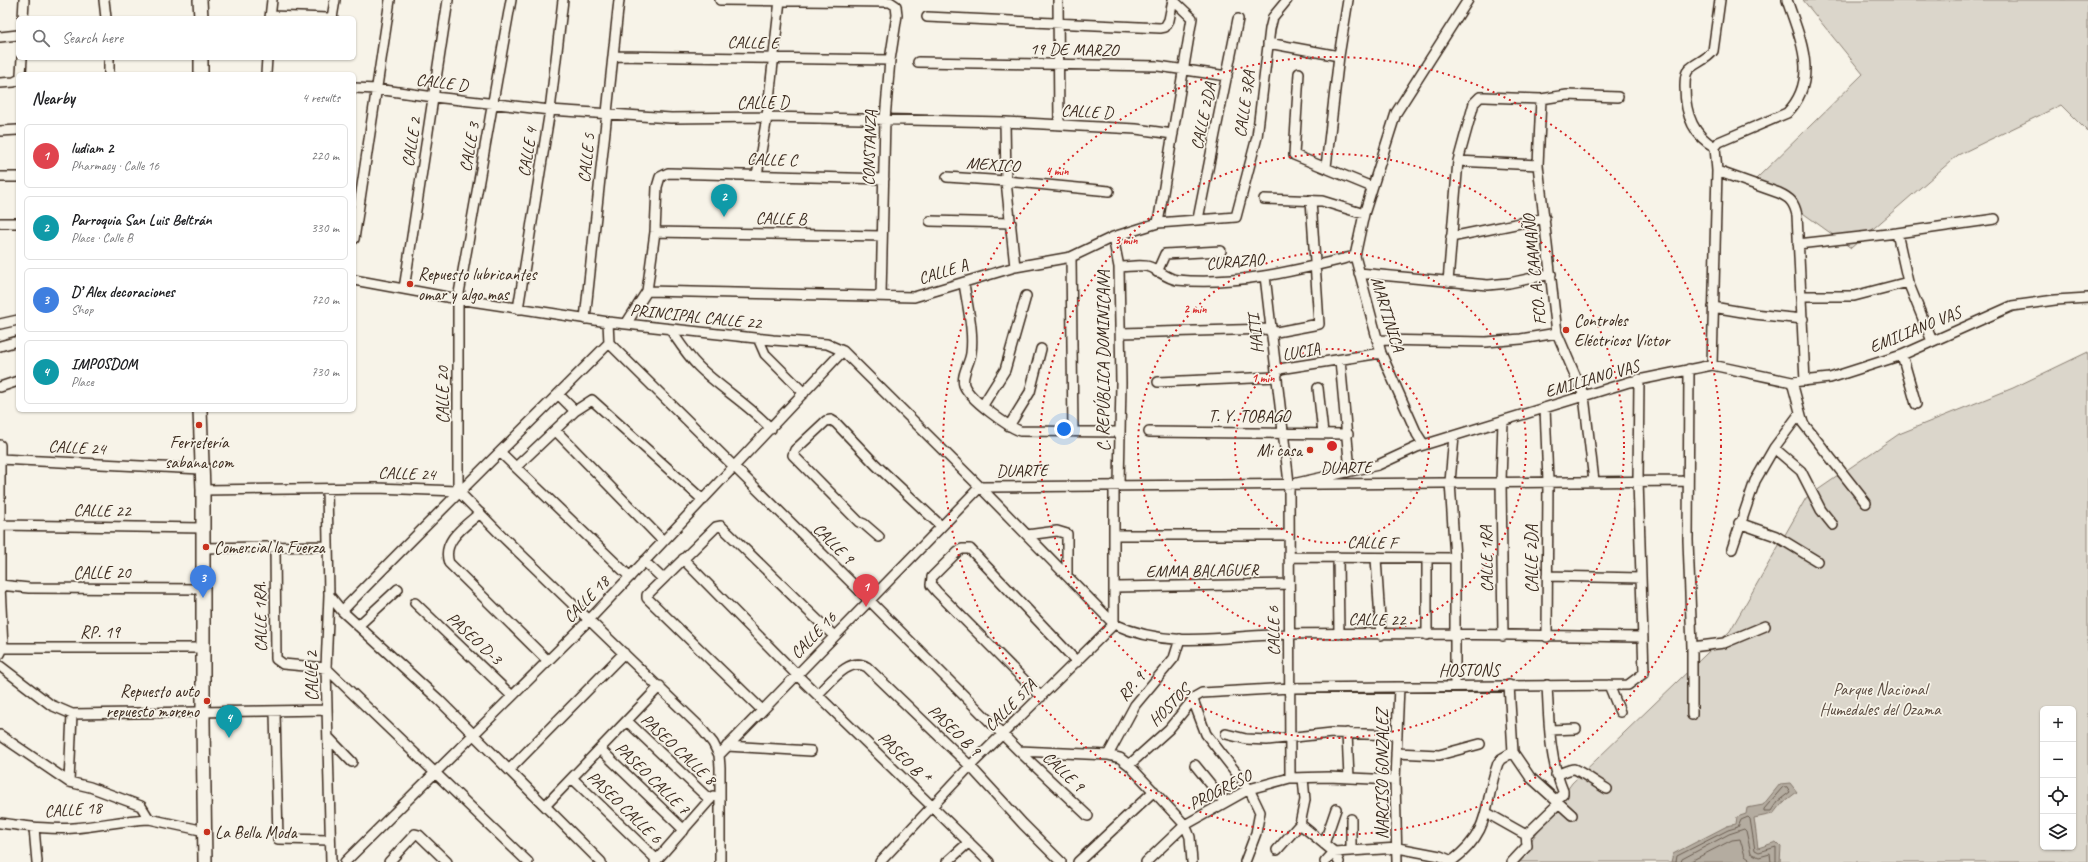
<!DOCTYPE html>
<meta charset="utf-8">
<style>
body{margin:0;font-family:Caveat,sans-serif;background:#f2f2f2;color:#202124}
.controls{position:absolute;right:12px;bottom:12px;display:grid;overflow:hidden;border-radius:6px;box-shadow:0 1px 3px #0004}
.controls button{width:36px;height:36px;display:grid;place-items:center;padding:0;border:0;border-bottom:1px solid #e0e0e0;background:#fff;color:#202124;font:20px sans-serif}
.you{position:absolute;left:1064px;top:429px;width:14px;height:14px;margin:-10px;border:3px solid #fff;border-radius:50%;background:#1a73e8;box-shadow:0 0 0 6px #1a73e833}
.badge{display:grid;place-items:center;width:26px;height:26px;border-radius:50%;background:#1a73e8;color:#fff;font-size:13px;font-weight:700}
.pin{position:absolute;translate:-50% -33px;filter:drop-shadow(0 1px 2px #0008)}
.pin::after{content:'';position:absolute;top:21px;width:14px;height:12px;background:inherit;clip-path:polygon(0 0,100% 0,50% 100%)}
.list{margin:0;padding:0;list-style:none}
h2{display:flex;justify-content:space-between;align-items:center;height:52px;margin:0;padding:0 16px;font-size:17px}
h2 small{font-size:13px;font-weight:400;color:#757577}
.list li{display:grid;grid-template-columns:26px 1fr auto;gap:12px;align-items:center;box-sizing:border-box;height:64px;margin:0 8px 8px;padding:0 8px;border:1px solid #e0e0e0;border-radius:6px}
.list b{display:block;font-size:15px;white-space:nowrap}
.list p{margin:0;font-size:13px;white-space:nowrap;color:#757577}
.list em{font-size:13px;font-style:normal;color:#757577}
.icon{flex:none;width:22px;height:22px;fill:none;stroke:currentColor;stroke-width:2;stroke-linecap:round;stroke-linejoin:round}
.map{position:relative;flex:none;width:2088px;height:862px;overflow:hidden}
.search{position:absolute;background:#fff;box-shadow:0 1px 3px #0004;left:16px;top:16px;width:340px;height:44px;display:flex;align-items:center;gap:10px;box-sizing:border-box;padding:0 14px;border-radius:6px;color:#757577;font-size:15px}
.panel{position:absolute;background:#fff;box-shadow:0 1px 3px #0004;left:16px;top:72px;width:340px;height:340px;border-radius:6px}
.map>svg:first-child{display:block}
.green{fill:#dbd6cb;stroke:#8b8074;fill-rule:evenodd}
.water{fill:#b4aca0;stroke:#84786c}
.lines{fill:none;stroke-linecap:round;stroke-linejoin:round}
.shore{stroke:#6b5e52;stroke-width:1}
.street-casing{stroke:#3b2a1e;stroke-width:12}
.secondary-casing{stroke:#3b2a1e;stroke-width:16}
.street{stroke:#f7f3e8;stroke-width:9}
.secondary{stroke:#f7f3e8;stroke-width:13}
.ring{fill:none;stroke:#d62828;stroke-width:2;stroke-dasharray:2 4}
.poi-dot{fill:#c8321e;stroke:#f7f3e8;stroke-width:1.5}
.labels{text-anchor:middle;stroke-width:3.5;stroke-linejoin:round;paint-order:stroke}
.street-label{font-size:17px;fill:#3b2a1e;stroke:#f7f3e8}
.poi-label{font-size:17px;fill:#3b2a1e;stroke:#f7f3e8;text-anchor:start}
.park-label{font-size:17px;fill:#5b4c41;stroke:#f7f3e8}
.centre{fill:#d62828;stroke:#f7f3e8;stroke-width:2}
.ring-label{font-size:12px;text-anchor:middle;font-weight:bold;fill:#d62828;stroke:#f7f3e8;stroke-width:3.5;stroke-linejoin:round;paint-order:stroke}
</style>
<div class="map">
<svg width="2088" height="862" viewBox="0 0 2088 862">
<rect width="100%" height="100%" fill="#f7f3e8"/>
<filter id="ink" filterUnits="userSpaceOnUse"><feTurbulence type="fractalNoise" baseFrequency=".025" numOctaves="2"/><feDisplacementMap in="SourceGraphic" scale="8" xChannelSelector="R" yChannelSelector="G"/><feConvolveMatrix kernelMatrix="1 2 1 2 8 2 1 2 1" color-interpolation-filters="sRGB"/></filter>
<g filter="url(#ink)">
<path class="green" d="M1803,0H2088V132L2061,105L1958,155L1851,248L1756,179L1863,74Z
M2088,352V862H1516L1572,783L1730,631L1806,498L1899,434L2013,388ZM2043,709H2073V847H2043Z"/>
<path class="water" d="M1790,783L1797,792L1780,805L1773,814L1754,818L1758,848L1776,842L1781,847L1780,862H1671L1673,854L1727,826L1736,824L1737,817L1746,814L1747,808L1763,805L1780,784Z"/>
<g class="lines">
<path class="shore" d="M1787,787L1790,792L1777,802L1771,811H1764V809L1782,788Z
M1676,862L1677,856L1728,830L1738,827L1741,820L1748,817L1750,819L1755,850L1759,852L1776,847V862
M1681,862L1682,859L1729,834L1744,829L1746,831L1751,853L1759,857L1770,854L1771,862
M1689,862L1732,840L1740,839L1745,856L1753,862"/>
<g class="street-casing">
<path id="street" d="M104,0L106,18
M720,0L890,2L896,6L897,15L890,60L885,119L881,296
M1058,0L1059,125
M271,16L328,18
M927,17L1160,28L1165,27L1169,20L1173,0
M23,18L24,0
M270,18L272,0
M332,18L335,0
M0,37L18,35
M1268,43L1339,56
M615,56L890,60
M918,62L1158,66L1227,76
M1299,73L1294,155L1372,187
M21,74L22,58
M109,74V58
M266,74L267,58
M0,83L14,82L18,80
M354,88L377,89L434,97L550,110L671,118L767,117L1005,122L1136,129L1173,134
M1541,99L1538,165L1557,333L1584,396L1594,481
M1005,122L1006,181L1015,267
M0,131L18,130
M1715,147C1692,135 1685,113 1685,87C1685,83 1685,76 1687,72C1691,64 1706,61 1713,51L1720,0
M1458,161L1538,165
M1326,167L1339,56L1348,0
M1717,171L1779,193C1790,198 1794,202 1797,215L1805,381
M757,175L767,117L780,0
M0,177H18
M947,177L1006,181L1109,191
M1264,199L1322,201L1364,214
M1198,219L1238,19
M930,221L1011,223
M0,223H18
M1158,223L1192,18L1173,0
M655,232L882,236
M1113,237L1119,267L1121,383L1119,485
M1451,237L1545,218
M354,239L390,0
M1798,244L1897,233
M1071,257L1073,432
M1119,267C1128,267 1142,264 1150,267C1160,271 1166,278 1177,280C1238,286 1297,270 1355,256
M1157,272L1165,254L1221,251
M1359,273L1488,285L1509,283L1551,274
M1265,276L1289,483L1290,778
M354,280L458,299L608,322L773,340L827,344L843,351L980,487L1114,624C1172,651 1229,635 1290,634C1407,632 1525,636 1643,637
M1448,282L1458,161L1474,103L1480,97H1485L1541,99L1567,95L1618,97
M964,283C967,305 974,330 971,353C970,363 961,375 964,385C969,399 1007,426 1020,431L1120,432
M404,289L448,0
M647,291L914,297L1015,267L1071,257L1113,237L1158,223L1236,217L1257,137L1270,29L1273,17L1287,0
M1801,296H1854L1908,282
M1713,307L1754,314L1803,319
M518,309L550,110L563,0
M585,319L619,0
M0,324L18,320
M626,324L647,291L655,232L657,187L660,177L668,173L884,179
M670,329C679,342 687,355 698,366C721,389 750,405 771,429
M1121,333L1271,329
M1271,333L1319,324L1311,200
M758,338L765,354L804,393
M1377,340L1486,342L1521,339L1557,333
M1932,341L1908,282L1897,233L1995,219
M609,343L869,600L1019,751L1088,816
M0,346L18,341
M1902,355L1916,404
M1340,360L1350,471
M1712,365L1717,171L1715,147L1719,142L1787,113C1820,79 1800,39 1787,0
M1689,369L1688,540L1692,647V715
M1276,377L1279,369L1381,353
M1158,382L1276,377
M1792,382L1803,423L1866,503
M0,387L18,381
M1318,388L1323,433
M558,394L575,411
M983,405L1005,370L1026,296
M1545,408L1548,481L1547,637
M1503,421L1501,481L1503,636
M1009,426L1030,392L1041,349
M555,430L663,541
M1149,432L1348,434
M1454,436L1450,482L1455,558V686
M0,445V585L3,648
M1424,445L1417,434L1381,353L1355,256L1364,214L1396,113L1468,0
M1774,448L1801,471L1821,510L1833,525
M500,452L630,577
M0,459L201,469
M516,467L575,411L592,400L703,500
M1297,483L1378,465L1417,447L1629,382L1712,365L1792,382L1830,378L1902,355L2012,306L2055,300L2088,298
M980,487L1688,481
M327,489L329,595L326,668L331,862
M203,490L376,488L458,491L503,537L700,727L713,743L719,755L720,767V862
M458,491V299L511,0
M480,513C465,526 441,541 449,563L547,660
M1739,523L1776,536L1817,561
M0,525L203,528
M1027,535L1057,531L1067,534V576
M1115,535H1289
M879,537L864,524L859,522L793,455L795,450L826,421L831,420L836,423L876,465L941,526
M275,546L276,659L283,664L326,668L528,862
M203,548L328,546
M1732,549L1755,481L1774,448L1800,413
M1289,557L1455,558
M1338,557L1339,634
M1376,558L1381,635
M683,559L797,675L989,862
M644,561L663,579
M1547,576L1641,578
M0,585L29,588L203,589
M1116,587L1288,584
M329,595L342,611L438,699L601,862
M415,603L512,696
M342,611C430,520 520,433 609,343L608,322
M1114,624V485
M358,626L398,589
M1427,635V558
M1692,647L1724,643L1765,626
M0,654L3,648H204
M0,666L51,705L72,714L327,710
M1509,685L1513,752L1530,777L1572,815
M1547,685C1549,721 1549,758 1563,791V794L1556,800
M1609,685L1620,712
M818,694C830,683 849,656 867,667L970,766L1023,824L1061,862
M1041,697L937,592L931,585L932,577L958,551L962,549H970L1077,662
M1193,700L1206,734L1249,789L1260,812L1256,833L1245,862
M762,710L647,598V595L716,527L721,526L834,636
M275,712L278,839L330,840
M627,721L710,800
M1550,730L1576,729
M1347,733L1349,778
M1226,734L1246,739L1267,740L1332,733L1397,735
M0,735L69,782L90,787L141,806L149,819L205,831
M328,737L352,762
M727,746L811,751
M600,749L684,830
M1019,751L1108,755L1120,758L1129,765L1185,825L1190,837L1192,862
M1396,753L1439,755L1480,744
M719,755L980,487
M1108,755L1135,705L1174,658L1180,639
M1129,765L1169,729L1195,697L1202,693L1290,688L1628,685L1644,673L1638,480L1639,379
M1195,765L1225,802
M509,770L624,653
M1556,775C1562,773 1569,769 1574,769C1577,769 1601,786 1607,789
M572,778L657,860
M1303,778L1305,800L1300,824L1334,852L1339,862
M69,782L72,714
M545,806L660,686
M1487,813L1526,835
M0,823C25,826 50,830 74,828C99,826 123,820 149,819
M34,828L37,862
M1526,835L1559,803
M1324,844L1336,809
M1277,850L1300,824
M1351,851V819
M345,862L589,620L843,351
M389,862L415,834L419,835L447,862
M655,862L713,796
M880,862L970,766L1114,624
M947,862L969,842
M1078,862L1154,791
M1146,862L1185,825L1249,789L1290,778L1328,777L1395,780
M1325,862L1334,852L1398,848L1440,856L1452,861C1493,830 1483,805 1498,763L1501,759L1513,752
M1397,862L1395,780L1399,687
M1512,862L1527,846L1526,835"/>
</g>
<g class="secondary-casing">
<path id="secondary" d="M200,0L201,18
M201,58V74
M200,410L203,490V722L205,862"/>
</g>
<use href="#street" class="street"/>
<use href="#secondary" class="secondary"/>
</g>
</g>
<g class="ring">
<circle cx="1332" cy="446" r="97"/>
<circle cx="1332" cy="446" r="194"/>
<circle cx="1332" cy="446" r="292"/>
<circle cx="1332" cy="446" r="389"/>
</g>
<g class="poi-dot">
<circle cx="410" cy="284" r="4"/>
<circle cx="1566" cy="330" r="4"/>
<circle cx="199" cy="425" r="4"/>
<circle cx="1310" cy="450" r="4"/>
<circle cx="206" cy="547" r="4"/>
<circle cx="207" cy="701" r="4"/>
<circle cx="207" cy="832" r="4"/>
</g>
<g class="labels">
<g class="street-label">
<text transform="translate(753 42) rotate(1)" y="6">CALLE E</text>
<text transform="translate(1074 49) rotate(1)" y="6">19 DE MARZO</text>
<text transform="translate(442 82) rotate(7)" y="6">CALLE D</text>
<text x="763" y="108">CALLE D</text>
<text transform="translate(1244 104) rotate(-82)" y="6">CALLE 3RA</text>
<text transform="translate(1087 111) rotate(3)" y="6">CALLE D</text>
<text transform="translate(1203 116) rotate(-78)" y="6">CALLE 2DA</text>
<text transform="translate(411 142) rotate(-81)" y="6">CALLE 2</text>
<text transform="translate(469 147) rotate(-80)" y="6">CALLE 3</text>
<text transform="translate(869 148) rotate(-88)" y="6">CONSTANZA</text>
<text transform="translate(527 152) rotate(-81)" y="6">CALLE 4</text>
<text transform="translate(586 158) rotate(-84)" y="6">CALLE 5</text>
<text transform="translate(772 159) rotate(2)" y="6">CALLE C</text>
<text transform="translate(993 164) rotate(4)" y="6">MEXICO</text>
<text transform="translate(781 218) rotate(1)" y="6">CALLE B</text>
<text transform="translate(1235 261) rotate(-5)" y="6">CURAZAO</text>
<text transform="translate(1534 270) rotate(-96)" y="6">FCO. A. CAAMAÑO</text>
<text transform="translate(943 271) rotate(-17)" y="6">CALLE A</text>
<text transform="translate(1388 314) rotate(73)" y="6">MARTINICA</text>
<text transform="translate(696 316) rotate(6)" y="6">PRINCIPAL CALLE 22</text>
<text transform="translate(1915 329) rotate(-22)" y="6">EMILIANO VAS</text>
<text transform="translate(1255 334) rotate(-96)" y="6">HAITI</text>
<text transform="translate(1301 351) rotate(-11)" y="6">LUCIA</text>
<text transform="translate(1103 361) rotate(-90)" y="6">C. REPÚBLICA DOMINICANA</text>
<text transform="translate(1592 378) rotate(-16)" y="6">EMILIANO VAS</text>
<text transform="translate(442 395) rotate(-90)" y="6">CALLE 20</text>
<text x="1249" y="422">T. Y. TOBAGO</text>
<text transform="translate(77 447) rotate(3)" y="6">CALLE 24</text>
<text transform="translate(1346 467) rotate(-1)" y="6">DUARTE</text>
<text transform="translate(1022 470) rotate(-1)" y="6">DUARTE</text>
<text transform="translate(407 473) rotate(2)" y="6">CALLE 24</text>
<text transform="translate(102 510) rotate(1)" y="6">CALLE 22</text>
<text transform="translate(1372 542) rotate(1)" y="6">CALLE F</text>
<text transform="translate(834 543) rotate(45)" y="6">CALLE 9</text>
<text transform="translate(1486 559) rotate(-91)" y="6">CALLE 1RA</text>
<text transform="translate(1531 559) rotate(-90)" y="6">CALLE 2DA</text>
<text transform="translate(1202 570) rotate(-1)" y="6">EMMA BALAGUER</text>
<text x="102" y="578">CALLE 20</text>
<text transform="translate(586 599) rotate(-46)" y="6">CALLE 18</text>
<text transform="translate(260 617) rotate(-91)" y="6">CALLE 1RA.</text>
<text transform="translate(1377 619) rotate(1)" y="6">CALLE 22</text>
<text transform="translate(1273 631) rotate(-91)" y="6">CALLE 6</text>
<text x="100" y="638">RP. 19</text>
<text transform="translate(813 635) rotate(-46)" y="6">CALLE 16</text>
<text transform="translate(475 638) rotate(43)" y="6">PASEO D-3</text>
<text x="1469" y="676">HOSTONS</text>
<text transform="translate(311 676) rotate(-90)" y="6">CALLE 2</text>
<text transform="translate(1131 686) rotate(-51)" y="6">RP. 9</text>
<text transform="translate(1010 705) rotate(-45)" y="6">CALLE 5TA</text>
<text transform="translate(1169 705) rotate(-45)" y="6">HOSTOS</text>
<text transform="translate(955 730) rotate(44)" y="6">PASEO B 9</text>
<text transform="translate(679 749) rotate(43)" y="6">PASEO CALLE 8</text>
<text transform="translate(904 757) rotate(45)" y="6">PASEO B *</text>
<text transform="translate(1064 771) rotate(43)" y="6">CALLE 9</text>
<text transform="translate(1382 774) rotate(-90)" y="6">NARCISO GONZALEZ</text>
<text transform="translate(653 778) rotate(44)" y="6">PASEO CALLE 7</text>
<text transform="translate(1220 789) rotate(-27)" y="6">PROGRESO</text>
<text transform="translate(625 807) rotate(44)" y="6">PASEO CALLE 6</text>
<text transform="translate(73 809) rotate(-4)" y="6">CALLE 18</text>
</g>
<g class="poi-label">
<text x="418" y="280">Repuesto lubricantes<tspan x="418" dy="20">omar y algo mas</tspan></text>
<text x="1574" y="326">Controles<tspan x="1574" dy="20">Eléctricos Víctor</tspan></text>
<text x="199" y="448" text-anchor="middle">Ferretería<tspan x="199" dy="20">sabana com</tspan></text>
<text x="1302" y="456" text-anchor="end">Mi casa</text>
<text x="214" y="553">Comercial la Fuerza</text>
<text x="199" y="697" text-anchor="end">Repuesto auto<tspan x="199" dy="20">repuesto moreno</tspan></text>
<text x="215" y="838">La Bella Moda</text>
</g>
<g class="park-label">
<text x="1880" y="695">Parque Nacional<tspan x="1880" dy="20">Humedales del Ozama</tspan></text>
</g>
</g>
<circle cx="1332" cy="446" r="6" class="centre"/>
<g class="ring-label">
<text x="1057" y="175">4 min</text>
<text x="1126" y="244">3 min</text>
<text x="1195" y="313">2 min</text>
<text x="1263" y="382">1 min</text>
</g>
</svg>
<div class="controls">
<button>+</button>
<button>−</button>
<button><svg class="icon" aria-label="locate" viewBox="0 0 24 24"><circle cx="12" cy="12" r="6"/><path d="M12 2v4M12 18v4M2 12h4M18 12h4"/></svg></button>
<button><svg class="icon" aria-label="layers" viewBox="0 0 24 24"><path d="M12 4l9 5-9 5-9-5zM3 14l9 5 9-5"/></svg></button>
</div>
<div class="you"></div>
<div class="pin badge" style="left:866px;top:607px;background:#e0444e">1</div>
<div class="pin badge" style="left:724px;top:217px;background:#0f9aa8">2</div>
<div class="pin badge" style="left:203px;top:598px;background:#3f7fe0">3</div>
<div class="pin badge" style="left:229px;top:738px;background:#0f9aa8">4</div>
<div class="search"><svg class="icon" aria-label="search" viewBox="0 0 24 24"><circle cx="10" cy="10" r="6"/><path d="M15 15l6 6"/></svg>Search here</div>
<section class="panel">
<h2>Nearby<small>4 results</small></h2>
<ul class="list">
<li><span class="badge" style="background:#e0444e">1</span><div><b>ludiam 2</b><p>Pharmacy · Calle 16</p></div><em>220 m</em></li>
<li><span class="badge" style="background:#0f9aa8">2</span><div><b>Parroquia San Luis Beltrán</b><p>Place · Calle B</p></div><em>330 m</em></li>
<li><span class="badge" style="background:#3f7fe0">3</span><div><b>D’ Alex decoraciones</b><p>Shop</p></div><em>720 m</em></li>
<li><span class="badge" style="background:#0f9aa8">4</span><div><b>IMPOSDOM</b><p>Place</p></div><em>730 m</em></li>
</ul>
</section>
</div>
